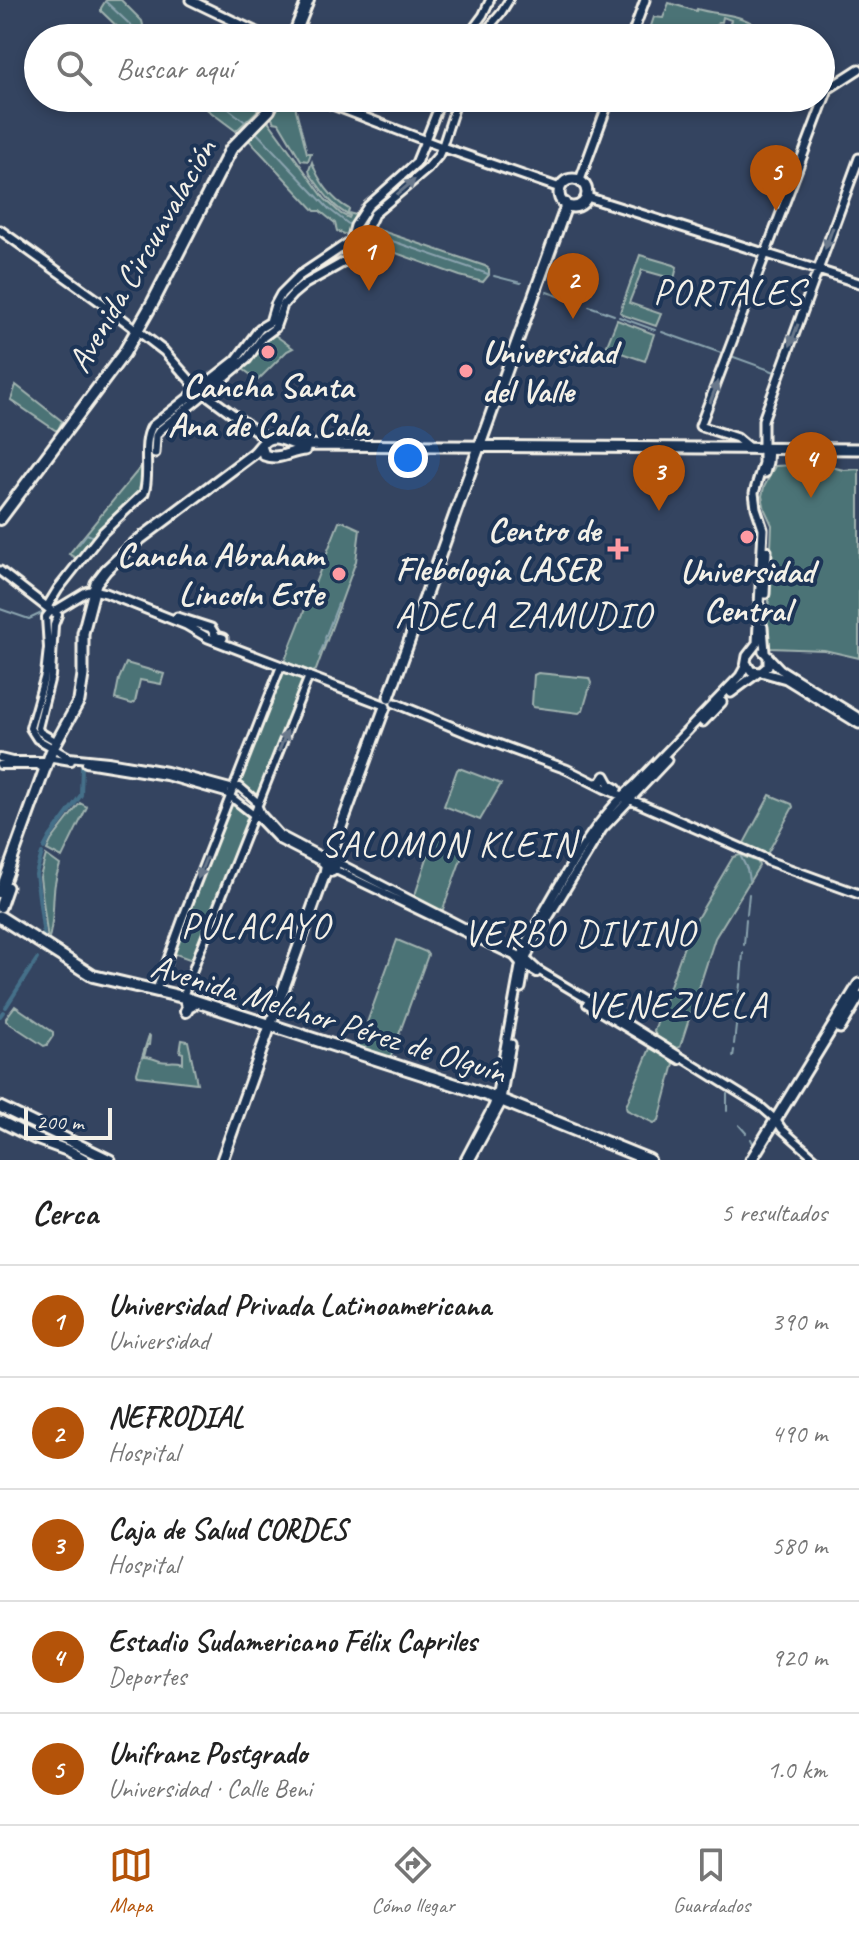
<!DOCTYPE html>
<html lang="es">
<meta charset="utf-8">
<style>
body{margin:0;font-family:Caveat,sans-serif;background:#f6f6f6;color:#222}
.scale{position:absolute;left:24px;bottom:20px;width:88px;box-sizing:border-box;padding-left:8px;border:4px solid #f4f1e8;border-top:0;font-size:22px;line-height:28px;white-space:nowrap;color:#f4f1e8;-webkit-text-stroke:6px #1d3557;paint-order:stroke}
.you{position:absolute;left:408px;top:458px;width:28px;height:28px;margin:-20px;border:6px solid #fff;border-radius:50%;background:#1a73e8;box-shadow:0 0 0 12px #1a73e833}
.badge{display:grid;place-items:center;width:52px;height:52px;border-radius:50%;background:#b45309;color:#fff;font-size:26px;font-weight:700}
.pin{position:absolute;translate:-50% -66px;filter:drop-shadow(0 2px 4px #0008)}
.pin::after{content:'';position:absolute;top:42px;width:28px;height:24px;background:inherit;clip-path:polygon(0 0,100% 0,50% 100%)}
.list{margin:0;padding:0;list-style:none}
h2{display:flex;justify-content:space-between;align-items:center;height:104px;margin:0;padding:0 32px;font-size:34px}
h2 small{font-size:26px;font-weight:400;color:#767676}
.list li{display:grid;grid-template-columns:52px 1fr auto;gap:24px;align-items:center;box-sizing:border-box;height:112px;padding:0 32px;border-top:2px solid #e0e0e0}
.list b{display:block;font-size:30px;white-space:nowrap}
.list p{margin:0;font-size:26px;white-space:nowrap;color:#767676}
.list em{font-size:26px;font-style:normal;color:#767676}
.icon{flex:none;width:44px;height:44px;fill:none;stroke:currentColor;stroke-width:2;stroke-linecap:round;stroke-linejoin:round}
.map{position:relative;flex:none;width:859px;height:1160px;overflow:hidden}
.search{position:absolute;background:#fff;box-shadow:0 4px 12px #0003;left:24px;right:24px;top:24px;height:88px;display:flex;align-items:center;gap:20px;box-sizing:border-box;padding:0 28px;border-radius:44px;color:#767676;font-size:30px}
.sheet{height:664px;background:#fff}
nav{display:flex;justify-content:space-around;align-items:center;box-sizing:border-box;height:112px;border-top:2px solid #e0e0e0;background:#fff;font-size:22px;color:#767676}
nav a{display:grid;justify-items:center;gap:4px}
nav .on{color:#b45309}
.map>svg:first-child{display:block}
.green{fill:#4c7376;stroke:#a0b2af;stroke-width:2}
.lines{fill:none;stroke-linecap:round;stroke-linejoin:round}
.stream{stroke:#8ba4af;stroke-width:2}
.canal{stroke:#457089;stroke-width:4}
.tertiary-casing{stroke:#f4f1e8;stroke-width:12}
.secondary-casing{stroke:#f4f1e8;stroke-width:13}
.primary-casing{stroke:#f4f1e8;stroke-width:15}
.trunk-casing{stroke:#f4f1e8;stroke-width:16}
.tertiary{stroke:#1d3557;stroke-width:6}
.secondary{stroke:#1d3557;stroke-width:7}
.primary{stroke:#1d3557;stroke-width:9}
.trunk{stroke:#1d3557;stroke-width:10}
.oneway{fill:#68778a}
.poi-dot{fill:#ff9aa2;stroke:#1d3557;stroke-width:3}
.labels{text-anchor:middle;stroke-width:8;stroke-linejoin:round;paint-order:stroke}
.street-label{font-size:34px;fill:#f4f1e8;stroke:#1d3557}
.poi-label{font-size:34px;font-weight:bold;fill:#f4f1e8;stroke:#1d3557}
.neighbourhood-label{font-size:36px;letter-spacing:2px;fill:#f4f1e8;stroke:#1d3557}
</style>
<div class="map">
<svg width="859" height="1160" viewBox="0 0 859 1160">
<rect width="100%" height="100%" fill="#344460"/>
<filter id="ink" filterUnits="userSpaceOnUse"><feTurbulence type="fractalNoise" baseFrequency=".0125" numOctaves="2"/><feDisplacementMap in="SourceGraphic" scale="16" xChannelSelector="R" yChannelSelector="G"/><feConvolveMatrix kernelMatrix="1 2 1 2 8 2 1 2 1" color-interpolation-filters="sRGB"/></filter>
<g filter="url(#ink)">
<path class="green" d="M106,0H121L142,21L143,25L134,38H129L101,11V8Z
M669,3L696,11L697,9C716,15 740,13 756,26V38H730L731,29L735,26L730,23L731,20L723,17L722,22H718L716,27L717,30L712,38H669L668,36L667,38H647L654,17L663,18Z
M197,98H241L257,109V111L236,131L204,107Z
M277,98H293L307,153H311L308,161L301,160L279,123L274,122L271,117Z
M263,119L269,122L325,199L341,214L349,218L350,216C332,207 322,190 310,174L309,170L312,162C318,180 332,200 349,209L348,213L360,216L358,219L355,218L353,221C354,226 351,231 347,235L337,231L335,223L320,211H315L247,138Z
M376,229L485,266L489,269V275L483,282L460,276L368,243L365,240L368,231Z
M640,255L674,265L677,267L674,279L642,270L629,303L661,314L656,326L623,315L620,312Z
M617,320L654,334L645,361L606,348Z
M272,333L293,348L287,351L258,380L240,367L262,340Z
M16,385L62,421L58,430H55L11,400Z
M808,460C824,461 830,468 844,470C849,470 854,469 859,469V658L824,650L770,648L767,642L772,525L765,510L762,496L764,487L775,466L795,465Z
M144,463L143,491L79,560L69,554Z
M342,521L360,529L356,561L316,670L313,672L286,662L285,660L339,522Z
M126,663L164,674L161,684L140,680L135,702L132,704L115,699L119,679Z
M282,669L306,678L258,800L238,782Z
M538,673L589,678L591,683L583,710L579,713L533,707L532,704L534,675Z
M459,768L501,784L480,820L444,806L457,770Z
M770,795L792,804L793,807L766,856L743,845Z
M233,801L250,818L195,961L170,952L230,802Z
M80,803L87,807L62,858L47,850L51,841Z
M436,836L464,846L465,848L442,912H440L414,898L434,837Z
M46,855L60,865C49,892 57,916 48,941L40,877Z
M740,855L758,862L759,866L715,938L680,1047L676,1048L656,1036L654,1031L689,932L733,857Z
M397,940L426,952L428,955L390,1059L357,1050Z
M15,1006L53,1032V1036L47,1045L44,1046L6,1021V1018Z
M149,1035L150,1036L149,1045H147L144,1057C150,1057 154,1059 160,1061C168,1063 175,1060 183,1063V1053L180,1052L182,1040L188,1041L197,1083L138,1076L137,1073Z
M651,1046L675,1060L659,1120L654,1123L627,1110L626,1106Z"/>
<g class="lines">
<path class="stream" d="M106,2L137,31
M141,36L142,38
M215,98L244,121
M255,131L329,209L351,226
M369,233L488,274
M494,276L521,283
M547,292L582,304
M589,306L614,315
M619,317L655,330
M662,332L724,354
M731,356L778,373
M87,534L96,538
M79,544L86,535
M0,609L29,619L46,611
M325,638L338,604
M324,644L325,640
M319,656L323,646
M741,857L747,869L749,880
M747,914L749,894
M744,945L746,919
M741,979L743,953
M737,1012L740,984
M734,1044L737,1017
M733,1057L734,1050
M727,1111V1094
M0,1112L53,1138
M739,1125L746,1133
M751,1139L755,1147
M63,1142L97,1160"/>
<path class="canal" d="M44,848L50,837L81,795L82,766
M42,853L36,874L45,944
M33,965L37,959
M6,1007L31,968
M0,1016L3,1012"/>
<g class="tertiary-casing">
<path id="tertiary" d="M466,38L483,15L490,0
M480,38L501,13L509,0
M425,141L442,98
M442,147L458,98
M51,611L46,617L48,648L45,675L30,728L37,739L69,757L108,761L167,771L230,788L240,787L255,800L261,814L280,835L322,857L329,858
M53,612L58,615L54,625L51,676L38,728L40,732L57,742
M0,758L12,761H47
M53,758L71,761
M86,763L166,776L226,793L260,820L279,840L320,861L326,866
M0,765H38L45,770
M337,862L526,959L538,970L602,1008L760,1106L776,1120L782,1129L817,1160
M333,870L338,871L384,893
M383,893L514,956L520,963L537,973
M156,991L183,917L281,666
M184,1003V994L198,956L309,676
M587,1004L680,1060"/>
</g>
<g class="secondary-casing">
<path id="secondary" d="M190,0L269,38
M631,38L645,0
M314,98L442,147L560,188
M580,180L610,98
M587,197L859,283
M0,230L99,301L164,351L196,387L260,434L265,440
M749,448L737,438L700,426L828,89L859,69
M155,453L156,436L159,431L247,359L263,337L275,328L283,305L293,294L305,284L346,261L356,252L374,214L427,169L438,156L442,147
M765,473L768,462L769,448
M0,571L53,612L86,592L93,590L106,593L186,625L208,638L384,705
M765,594L767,551
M47,607L58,589L103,532L144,493C151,472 141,445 152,426L236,360L260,328L270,322L275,305L281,294L299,276L351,241L355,226L368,206L416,163L425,141
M177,617L211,628L216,636L223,638
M763,627L765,652
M763,651L780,669L859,718
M746,662L751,671L761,672L768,666V656
M761,672L786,679L859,724
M731,693L758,673
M395,703L465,732L566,769L604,788L766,859L768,861L859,894
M703,722L722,702
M596,783L601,782L605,776L610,785L617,789
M521,988L526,959L532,944L602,829L667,760
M465,1160L493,1107L496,1098L522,956L528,939C558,889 590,823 634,786L740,676L745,667L747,656L757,643L763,529L756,508L754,493L763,463V420L859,158
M470,1160L500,1105L511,1044"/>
</g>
<g class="primary-casing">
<path id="primary" d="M559 193a14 14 0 1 1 28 0a14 14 0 1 1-28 0Z
M261,446L264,455C280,461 289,451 305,450
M389,697L565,209V203
M330,857L385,707
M332,871L336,864V859
M0,893L51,752L79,701L83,675V633L96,583L106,570L136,542L253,454C257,451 259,447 262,444C273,431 287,443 299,445L859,449
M0,907L7,887
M840,1028L859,996
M0,1107L110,1160
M0,1121L36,1139L69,1151L85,1160
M222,1160L325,873L327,862L330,857
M751,1160L859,984"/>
</g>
<g class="trunk-casing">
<path id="trunk" d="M293,38L308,0
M0,519L124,353L153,302L231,149L269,110L275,98
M0,917L93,976L183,997L472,1090L501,1100L649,1160
M186,1011L188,1007L192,1005"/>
</g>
<use href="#tertiary" class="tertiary"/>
<use href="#secondary" class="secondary"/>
<use href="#primary" class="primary"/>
<use href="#trunk" class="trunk"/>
</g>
<defs><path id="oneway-solid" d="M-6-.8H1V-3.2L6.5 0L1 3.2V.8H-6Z" transform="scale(2)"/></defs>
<g class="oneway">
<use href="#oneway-solid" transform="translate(406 187) rotate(-40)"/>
<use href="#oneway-solid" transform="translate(829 238) rotate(110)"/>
<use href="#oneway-solid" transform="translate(794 335) rotate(110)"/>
<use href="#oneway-solid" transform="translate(714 392) rotate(-69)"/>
<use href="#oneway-solid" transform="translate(283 741) rotate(-68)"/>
<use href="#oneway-solid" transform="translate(202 868) rotate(112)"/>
</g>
</g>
<g class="poi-dot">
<circle cx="268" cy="352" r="8"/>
<circle cx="466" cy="371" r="8"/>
<circle cx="747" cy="537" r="8"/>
<path d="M614 537h8v8h8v8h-8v8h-8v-8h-8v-8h8z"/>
<circle cx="339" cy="574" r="8"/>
</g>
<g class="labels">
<g class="street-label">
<text transform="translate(141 255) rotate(-60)" y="12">Avenida Circunvalación</text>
<text transform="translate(329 1018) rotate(17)" y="12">Avenida Melchor Pérez de Olguín</text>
</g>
<g class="poi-label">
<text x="482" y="363" text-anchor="start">Universidad<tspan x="482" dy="39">del Valle</tspan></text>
<text x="268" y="397">Cancha Santa<tspan x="268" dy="39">Ana de Cala Cala</tspan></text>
<text x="600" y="541" text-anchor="end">Centro de<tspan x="600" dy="39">Flebología LASER</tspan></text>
<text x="323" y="566" text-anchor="end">Cancha Abraham<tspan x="323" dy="39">Lincoln Este</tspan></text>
<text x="747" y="582">Universidad<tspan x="747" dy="39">Central</tspan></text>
</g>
<g class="neighbourhood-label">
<text x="729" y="304">PORTALES</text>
<text x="524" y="627">ADELA ZAMUDIO</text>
<text x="449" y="856">SALOMON KLEIN</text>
<text x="256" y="938">PULACAYO</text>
<text x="580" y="945">VERBO DIVINO</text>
<text x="677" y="1017">VENEZUELA</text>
</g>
</g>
</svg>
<div class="scale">200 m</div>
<div class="you"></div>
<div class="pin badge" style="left:369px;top:291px">1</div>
<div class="pin badge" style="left:573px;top:319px">2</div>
<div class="pin badge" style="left:659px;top:511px">3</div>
<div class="pin badge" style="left:811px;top:498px">4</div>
<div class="pin badge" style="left:776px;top:211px">5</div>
<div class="search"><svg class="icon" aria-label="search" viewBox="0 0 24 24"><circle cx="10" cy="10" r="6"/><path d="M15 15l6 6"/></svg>Buscar aquí</div>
</div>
<section class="sheet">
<h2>Cerca<small>5 resultados</small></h2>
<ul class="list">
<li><span class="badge">1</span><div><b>Universidad Privada Latinoamericana</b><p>Universidad</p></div><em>390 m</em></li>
<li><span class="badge">2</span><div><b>NEFRODIAL</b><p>Hospital</p></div><em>490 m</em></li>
<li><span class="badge">3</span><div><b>Caja de Salud CORDES</b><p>Hospital</p></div><em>580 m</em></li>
<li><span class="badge">4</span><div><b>Estadio Sudamericano Félix Capriles</b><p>Deportes</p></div><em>920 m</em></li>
<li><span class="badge">5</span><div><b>Unifranz Postgrado</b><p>Universidad · Calle Beni</p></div><em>1.0 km</em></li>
</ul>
</section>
<nav>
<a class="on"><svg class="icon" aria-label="map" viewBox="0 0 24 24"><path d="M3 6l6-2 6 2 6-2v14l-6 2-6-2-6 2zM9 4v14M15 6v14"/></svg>Mapa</a>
<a><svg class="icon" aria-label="directions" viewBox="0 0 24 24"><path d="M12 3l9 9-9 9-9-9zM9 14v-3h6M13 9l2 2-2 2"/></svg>Cómo llegar</a>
<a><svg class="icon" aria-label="saved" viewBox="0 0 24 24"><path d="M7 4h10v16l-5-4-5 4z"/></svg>Guardados</a>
</nav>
